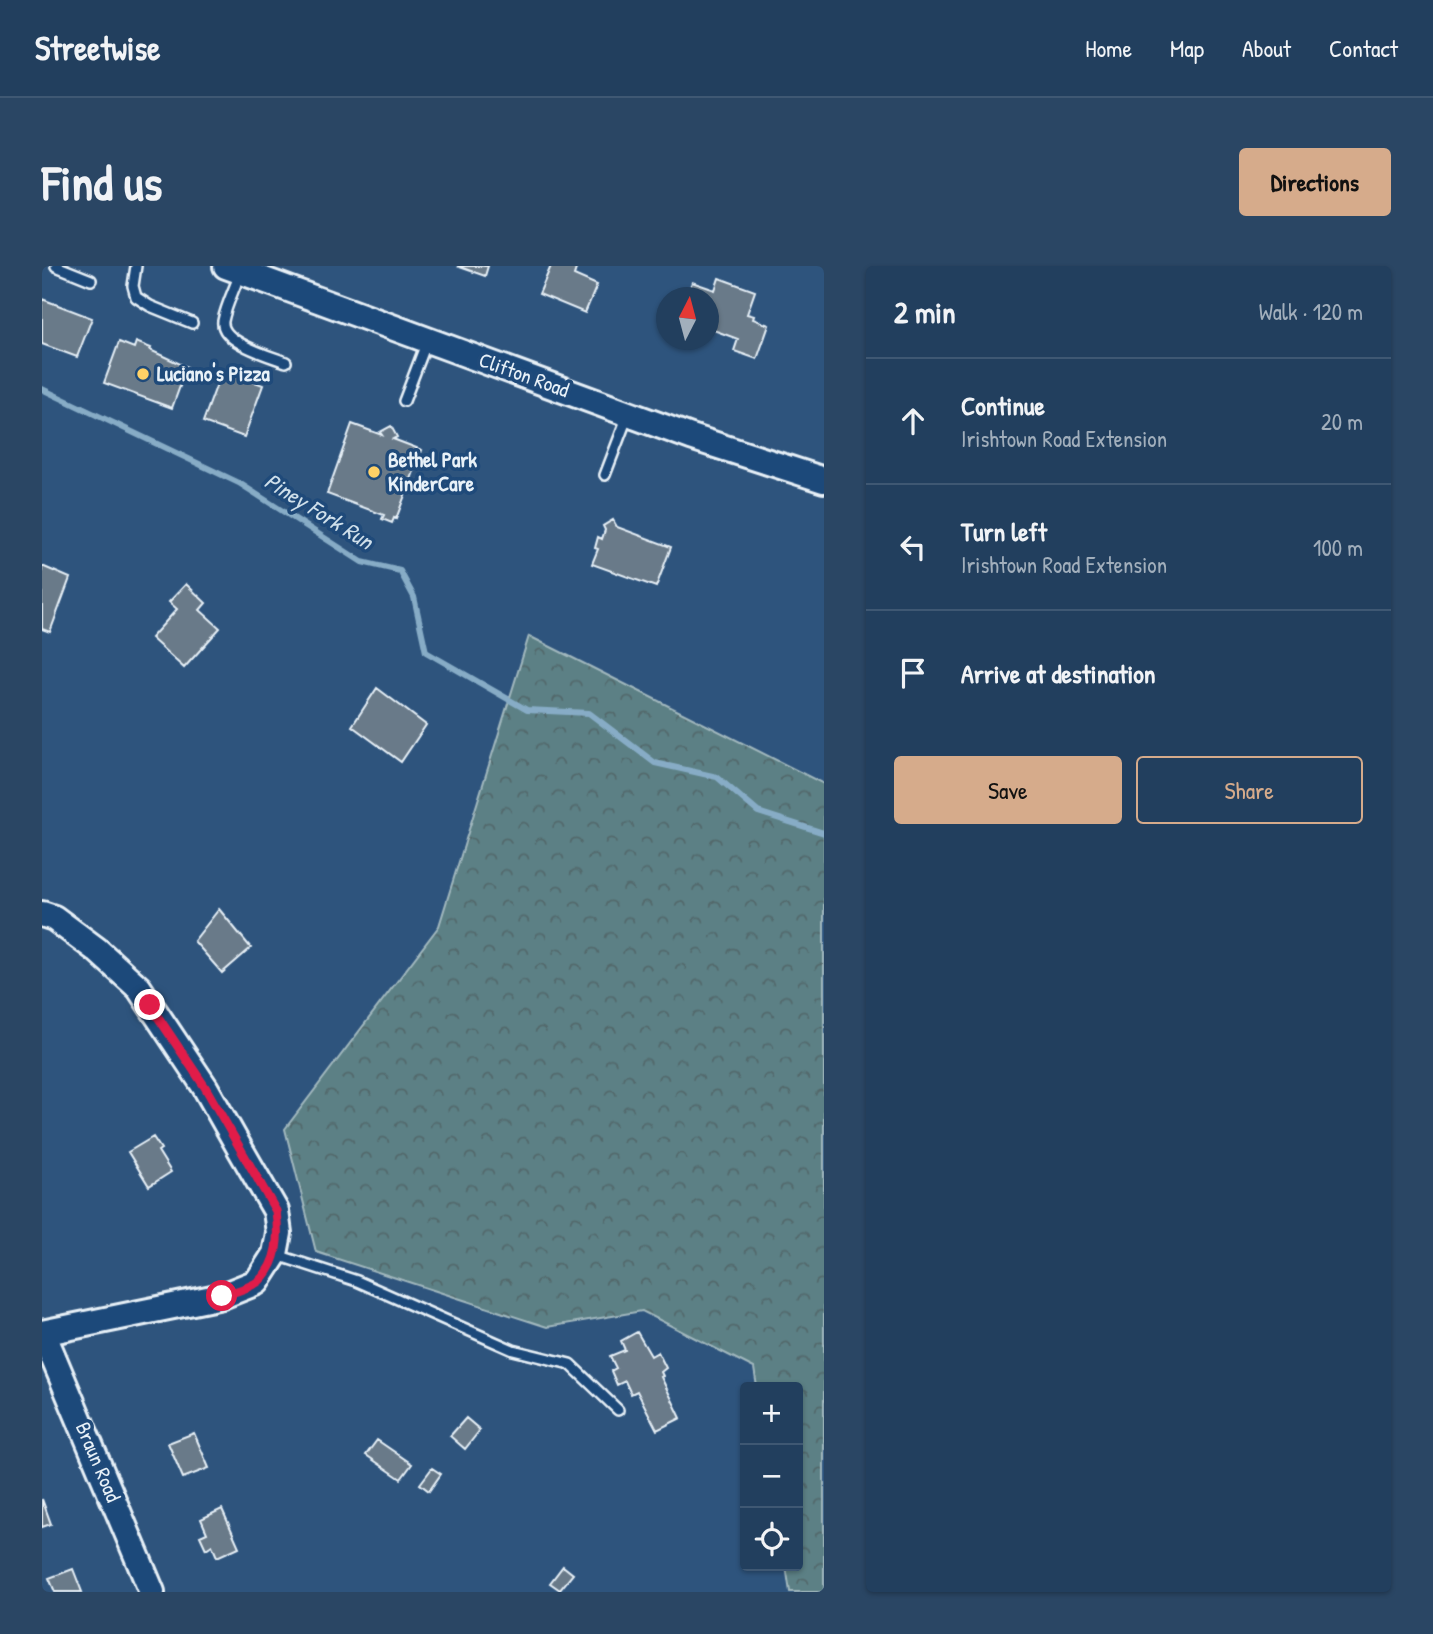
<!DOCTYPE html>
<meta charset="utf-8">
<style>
body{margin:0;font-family:"Patrick Hand",sans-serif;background:#2a4664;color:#f1f3f6}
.controls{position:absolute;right:21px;bottom:21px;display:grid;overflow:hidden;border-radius:7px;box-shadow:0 2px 5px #0004}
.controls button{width:63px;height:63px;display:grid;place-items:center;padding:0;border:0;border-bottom:2px solid #3f5873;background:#223f5e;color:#f1f3f6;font:35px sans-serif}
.compass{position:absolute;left:614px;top:21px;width:63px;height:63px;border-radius:50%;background:#223f5e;box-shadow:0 2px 5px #0004;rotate:6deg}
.stop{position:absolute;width:21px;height:21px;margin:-16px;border:5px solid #e11d48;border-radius:50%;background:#fff}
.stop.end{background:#e11d48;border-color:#fff;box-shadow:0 2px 7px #0008}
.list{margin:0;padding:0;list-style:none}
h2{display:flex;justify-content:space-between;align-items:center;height:91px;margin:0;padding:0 28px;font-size:30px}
h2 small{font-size:23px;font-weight:400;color:#a2afbc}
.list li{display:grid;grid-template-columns:46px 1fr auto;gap:21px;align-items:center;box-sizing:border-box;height:126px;padding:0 28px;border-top:2px solid #3f5873}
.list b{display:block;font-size:26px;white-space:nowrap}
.list p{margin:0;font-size:23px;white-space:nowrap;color:#a2afbc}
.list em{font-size:23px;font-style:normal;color:#a2afbc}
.actions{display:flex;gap:14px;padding:21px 28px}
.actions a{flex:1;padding:16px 0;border:2px solid #d6ab8b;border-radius:7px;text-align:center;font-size:24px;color:#d6ab8b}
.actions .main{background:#d6ab8b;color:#111}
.icon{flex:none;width:38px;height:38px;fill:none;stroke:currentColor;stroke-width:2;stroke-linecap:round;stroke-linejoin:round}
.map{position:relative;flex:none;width:782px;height:1326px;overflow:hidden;border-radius:7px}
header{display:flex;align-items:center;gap:42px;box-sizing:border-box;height:98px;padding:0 35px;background:#223f5e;border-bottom:2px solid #3f5873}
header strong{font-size:33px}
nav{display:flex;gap:38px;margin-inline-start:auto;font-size:24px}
.intro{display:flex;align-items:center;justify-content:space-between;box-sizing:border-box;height:168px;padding:0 42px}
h1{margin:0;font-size:49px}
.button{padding:18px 32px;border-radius:7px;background:#d6ab8b;color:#111;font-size:24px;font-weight:700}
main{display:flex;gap:42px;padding:0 42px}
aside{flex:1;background:#223f5e;border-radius:7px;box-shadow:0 2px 5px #0004}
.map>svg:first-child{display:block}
.forest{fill:url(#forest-crowns);stroke:#a2b8be;stroke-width:2}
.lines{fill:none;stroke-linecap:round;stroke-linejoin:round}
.stream{stroke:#87acc6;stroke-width:6}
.building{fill:#697a89;stroke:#e8f1f8;stroke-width:2}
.lane-casing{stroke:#e8f1f8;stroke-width:14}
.secondary-casing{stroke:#e8f1f8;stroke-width:30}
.lane{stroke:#1f4a7a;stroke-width:9}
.secondary{stroke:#1f4a7a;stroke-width:24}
.route{stroke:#e11d48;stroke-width:9}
.poi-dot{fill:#ffd166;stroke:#1f4a7a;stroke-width:2.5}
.labels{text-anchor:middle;stroke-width:7;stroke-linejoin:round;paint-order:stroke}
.poi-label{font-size:21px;font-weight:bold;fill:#e8f1f8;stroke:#1f4a7a;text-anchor:start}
.street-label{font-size:21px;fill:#e8f1f8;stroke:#1f4a7a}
.water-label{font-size:23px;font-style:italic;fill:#d0e0eb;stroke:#1f4a7a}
</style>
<header>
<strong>Streetwise</strong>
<nav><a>Home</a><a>Map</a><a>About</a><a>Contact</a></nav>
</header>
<div class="intro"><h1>Find us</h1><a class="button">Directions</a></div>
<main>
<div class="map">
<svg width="782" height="1326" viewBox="0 0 782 1326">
<defs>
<pattern id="forest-crowns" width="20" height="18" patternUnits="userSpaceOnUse" patternTransform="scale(1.75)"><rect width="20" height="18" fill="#5b8085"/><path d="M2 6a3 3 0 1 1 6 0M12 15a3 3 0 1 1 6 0" fill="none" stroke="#52676a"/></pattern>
</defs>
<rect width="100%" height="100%" fill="#2e547d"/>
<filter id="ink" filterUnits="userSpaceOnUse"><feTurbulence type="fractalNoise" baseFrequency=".0143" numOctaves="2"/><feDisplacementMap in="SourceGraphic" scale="14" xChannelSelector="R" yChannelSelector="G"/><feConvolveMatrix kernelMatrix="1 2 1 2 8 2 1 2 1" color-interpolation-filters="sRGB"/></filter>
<g filter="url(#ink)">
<path class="forest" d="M487,370L782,518V1326H748L744,1300H756V1121H715L712,1102L600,1045L505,1061L274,986L243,863L397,660Z"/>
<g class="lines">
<path class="stream" d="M0,123L197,217L320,296L358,305L372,331L384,386L485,444L547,447L613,497L675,511L716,546L782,567"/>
</g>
<path class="building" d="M415,0H446L443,10Z
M509,0H535L532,9L555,19L543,47L497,28Z
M677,12L713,25L705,48L712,50L711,53L727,59L715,93L692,85L696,73L666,62V32H644L650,16L673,24Z
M0,33L50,52L35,91L0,78Z
M77,76L92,82L94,76L109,82L108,84L145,101L130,142L62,117Z
M180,104L221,119L202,171L161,156Z
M310,158L340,169L338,166L349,160L355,171L351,173L380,184L354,253L352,252L350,257L340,253L342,249L285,228Z
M571,254L575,261L629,281L614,321L550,298L556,283L553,282L556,271L560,273L563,264L561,260Z
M0,300L28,312L8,366L0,363Z
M144,318L164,337L158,344L178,362L142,402L109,372L135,343L127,336Z
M335,422L384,459L359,496L310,460Z
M177,643L209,682L180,707L152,675Z
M111,871L119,883L116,885L129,906L107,920L86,886Z
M595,1066L609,1090L616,1086L624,1102L619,1106L621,1110L619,1111L639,1152L615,1164L595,1125L589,1128L583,1115L575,1119L569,1105L574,1102L568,1090L583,1084L579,1075Z
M424,1152L438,1164L423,1183L408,1170Z
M152,1167L167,1202L141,1212L126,1177Z
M335,1174L370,1198L359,1213L324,1189Z
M390,1202L399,1208L387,1225L378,1218Z
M0,1233L9,1258L0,1261Z
M180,1243L197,1281L175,1291L170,1279L164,1283L158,1270L165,1267L159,1253Z
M521,1300L531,1308L518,1324L508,1317Z
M31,1303L40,1326H13L7,1312Z"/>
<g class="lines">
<g class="lane-casing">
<path id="lane" d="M14,0L49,14
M94,0L91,20L94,31L108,40L150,57
M198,7C193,22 184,39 181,55C178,76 228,90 244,96
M362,135L385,75
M563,209L586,149
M235,989L315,1015L471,1084L528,1098L576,1144"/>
</g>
<g class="secondary-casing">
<path id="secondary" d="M184,0L649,171L782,214
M0,648L12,652L55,684L97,722L163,821L197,881L234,945L237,967L233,988L215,1016L180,1030L0,1067
M1,1067L110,1326"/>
</g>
<use href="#lane" class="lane"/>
<use href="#secondary" class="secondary"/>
</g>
</g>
<g class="lines" filter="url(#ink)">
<path class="route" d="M108,739L163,821L234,945C237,970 237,996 217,1015C208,1022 191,1026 180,1030"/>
</g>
<g class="poi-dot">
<circle cx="101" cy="108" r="7"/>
<circle cx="332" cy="206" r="7"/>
</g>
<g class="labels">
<g class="poi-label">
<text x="115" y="115">Luciano's Pizza</text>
<text x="346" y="201">Bethel Park<tspan x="346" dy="24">KinderCare</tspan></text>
</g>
<g class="street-label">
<text transform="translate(482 109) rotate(20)" y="7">Clifton Road</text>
<text transform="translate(56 1196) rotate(67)" y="7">Braun Road</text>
</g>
<g class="water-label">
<text transform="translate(277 245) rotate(32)" y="8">Piney Fork Run</text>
</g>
</g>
</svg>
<div class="controls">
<button>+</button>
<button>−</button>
<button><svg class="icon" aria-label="locate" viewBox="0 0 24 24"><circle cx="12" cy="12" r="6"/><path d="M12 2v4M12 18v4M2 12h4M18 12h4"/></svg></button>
</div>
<svg class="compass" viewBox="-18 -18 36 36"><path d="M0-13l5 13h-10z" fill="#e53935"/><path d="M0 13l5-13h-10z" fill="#a2afbc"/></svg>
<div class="stop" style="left:180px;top:1030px"></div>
<div class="stop end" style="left:108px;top:739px"></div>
</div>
<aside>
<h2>2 min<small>Walk · 120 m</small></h2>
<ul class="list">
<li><svg class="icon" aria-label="ahead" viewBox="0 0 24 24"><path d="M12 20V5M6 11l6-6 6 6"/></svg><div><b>Continue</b><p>Irishtown Road Extension</p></div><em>20 m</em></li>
<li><svg class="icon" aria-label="left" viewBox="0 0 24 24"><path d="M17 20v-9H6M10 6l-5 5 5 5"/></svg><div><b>Turn left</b><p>Irishtown Road Extension</p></div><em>100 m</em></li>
<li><svg class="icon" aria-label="arrive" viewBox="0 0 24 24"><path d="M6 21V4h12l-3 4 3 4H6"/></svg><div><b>Arrive at destination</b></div></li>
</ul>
<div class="actions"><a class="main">Save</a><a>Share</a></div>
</aside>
</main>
